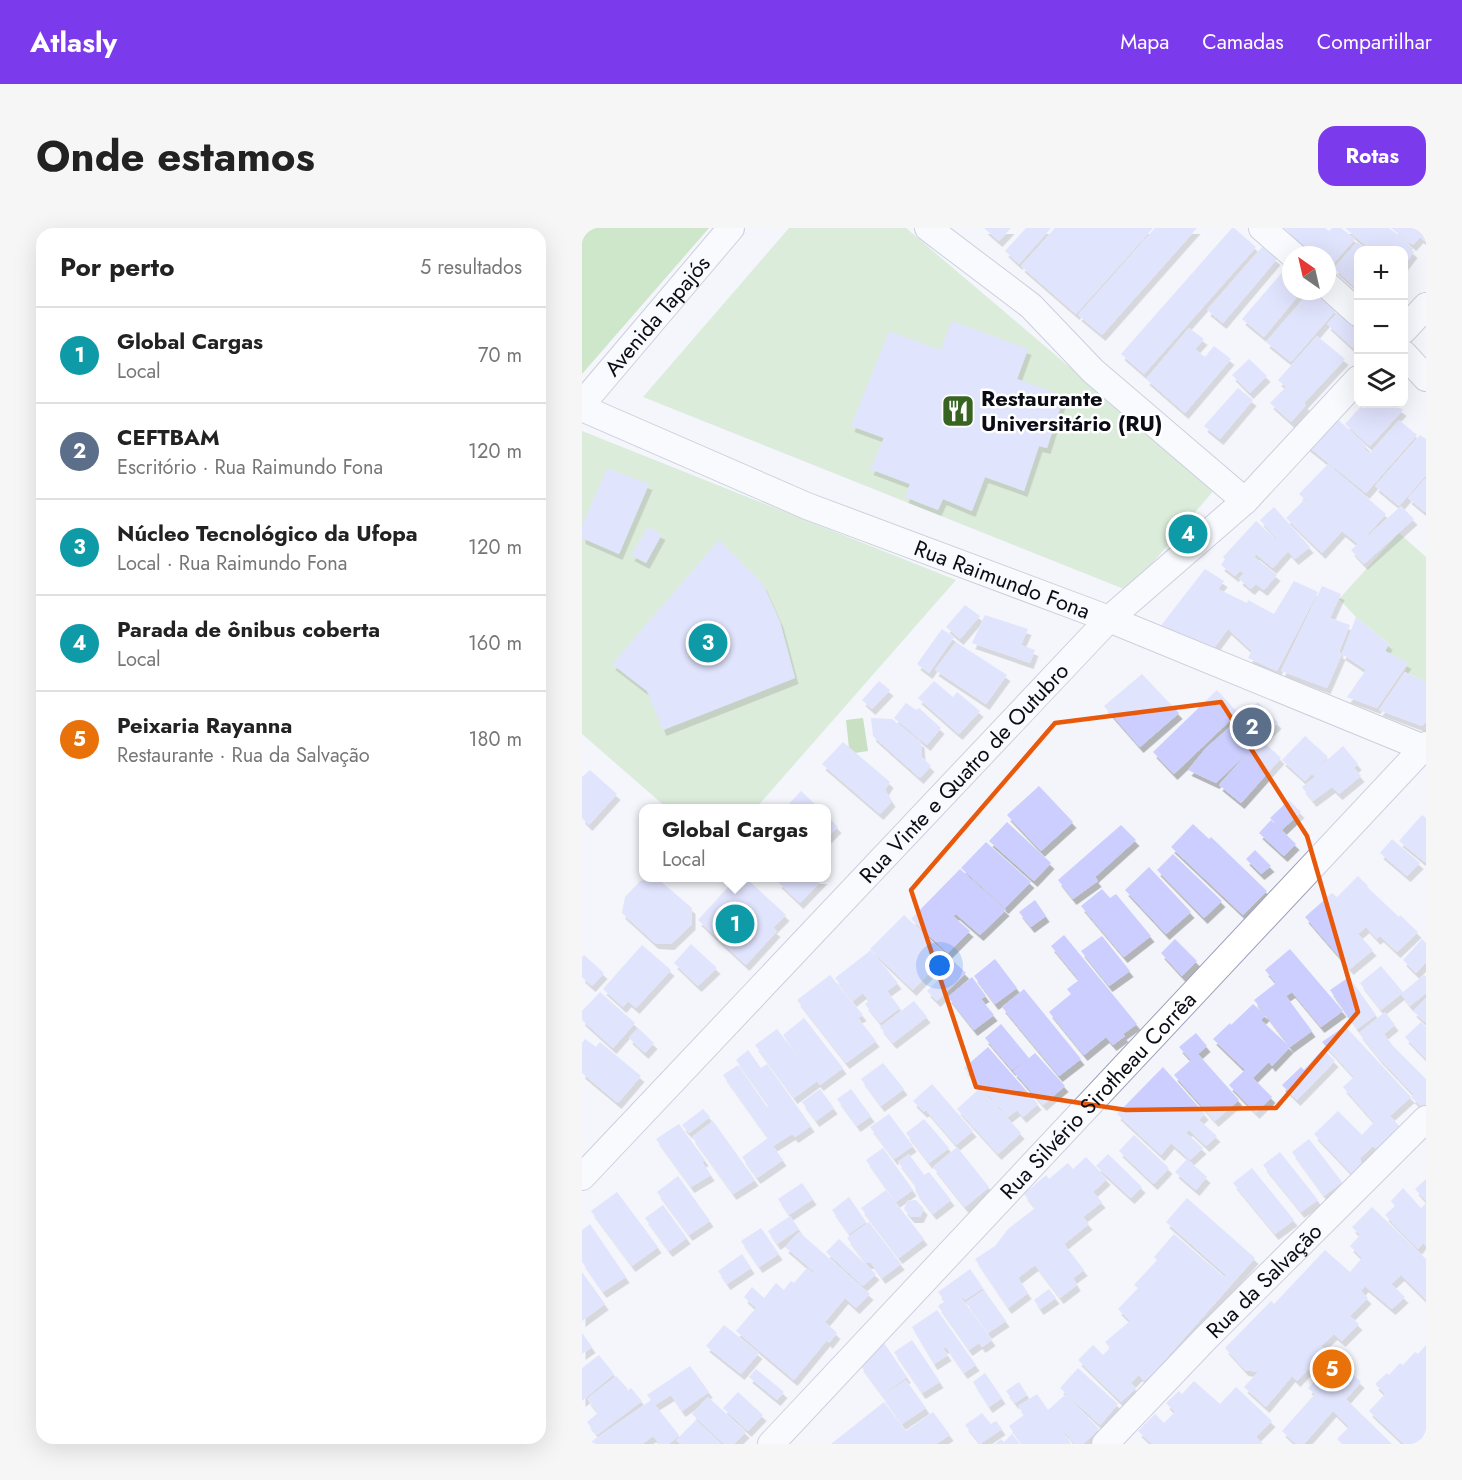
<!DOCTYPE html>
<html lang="pt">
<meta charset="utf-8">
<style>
body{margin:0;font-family:Jost,sans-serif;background:#f6f6f6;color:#222}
.controls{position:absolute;right:18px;top:18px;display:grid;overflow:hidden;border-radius:12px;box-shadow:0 6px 24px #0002}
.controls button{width:54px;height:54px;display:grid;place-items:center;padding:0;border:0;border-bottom:2px solid #e0e0e0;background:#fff;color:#222;font:30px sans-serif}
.compass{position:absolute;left:700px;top:18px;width:54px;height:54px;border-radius:50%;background:#fff;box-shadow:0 6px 24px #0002;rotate:326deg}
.you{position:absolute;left:358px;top:738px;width:21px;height:21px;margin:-15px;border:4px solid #fff;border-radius:50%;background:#1a73e8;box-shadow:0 0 0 9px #1a73e833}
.badge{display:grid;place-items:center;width:39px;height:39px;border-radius:50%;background:#7c3aed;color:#fff;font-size:20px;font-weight:700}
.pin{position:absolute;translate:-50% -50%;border:3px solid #fff;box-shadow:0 2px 6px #0006}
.popup{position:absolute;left:57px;top:576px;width:192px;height:78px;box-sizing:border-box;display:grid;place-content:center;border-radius:12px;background:#fff;filter:drop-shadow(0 2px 4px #0005);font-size:20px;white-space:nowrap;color:#767676}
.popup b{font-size:22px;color:#222}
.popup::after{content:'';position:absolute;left:50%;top:100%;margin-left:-12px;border:12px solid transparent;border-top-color:#fff}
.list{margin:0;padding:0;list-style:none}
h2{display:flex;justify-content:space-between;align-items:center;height:78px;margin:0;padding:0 24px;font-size:26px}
h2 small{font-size:20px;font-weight:400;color:#767676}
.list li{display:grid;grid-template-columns:39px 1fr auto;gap:18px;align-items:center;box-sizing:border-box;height:96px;padding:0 24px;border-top:2px solid #e0e0e0}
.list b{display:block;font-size:22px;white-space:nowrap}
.list p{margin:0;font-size:20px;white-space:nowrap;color:#767676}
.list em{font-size:20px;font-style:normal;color:#767676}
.icon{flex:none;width:33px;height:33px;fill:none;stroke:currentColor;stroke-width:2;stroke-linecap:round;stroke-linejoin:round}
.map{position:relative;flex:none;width:844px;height:1216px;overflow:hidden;border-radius:18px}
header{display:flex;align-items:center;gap:36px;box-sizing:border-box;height:84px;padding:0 30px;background:#7c3aed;color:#fff}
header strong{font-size:28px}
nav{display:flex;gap:33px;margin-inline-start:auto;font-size:21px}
.intro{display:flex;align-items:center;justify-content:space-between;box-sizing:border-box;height:144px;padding:0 36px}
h1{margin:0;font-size:42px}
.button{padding:15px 27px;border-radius:18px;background:#7c3aed;color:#fff;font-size:21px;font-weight:700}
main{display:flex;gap:36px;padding:0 36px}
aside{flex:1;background:#fff;border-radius:18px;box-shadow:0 6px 24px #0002}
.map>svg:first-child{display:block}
.green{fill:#bfdfb3}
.forest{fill:#a0d28c}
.water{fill:#94c57f}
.building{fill:#cbcefe;filter:url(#shadow)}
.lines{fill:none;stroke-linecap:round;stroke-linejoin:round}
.minor-casing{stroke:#9ea0bd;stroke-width:28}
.minor{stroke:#fff;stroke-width:26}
.marked{fill:none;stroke:#e8590c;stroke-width:4.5;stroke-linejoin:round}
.labels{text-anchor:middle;stroke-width:5;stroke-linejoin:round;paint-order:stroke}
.street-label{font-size:22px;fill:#0b0c16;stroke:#fff}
.poi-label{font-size:22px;font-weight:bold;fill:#0b0c16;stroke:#fff;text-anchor:start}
</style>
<header>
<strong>Atlasly</strong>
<nav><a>Mapa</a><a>Camadas</a><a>Compartilhar</a></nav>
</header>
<div class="intro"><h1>Onde estamos</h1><a class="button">Rotas</a></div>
<main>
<aside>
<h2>Por perto<small>5 resultados</small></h2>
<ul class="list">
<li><span class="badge" style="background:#0f9aa8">1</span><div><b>Global Cargas</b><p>Local</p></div><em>70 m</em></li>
<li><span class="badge" style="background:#5c6f8a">2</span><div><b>CEFTBAM</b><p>Escritório · Rua Raimundo Fona</p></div><em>120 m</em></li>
<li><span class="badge" style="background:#0f9aa8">3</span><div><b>Núcleo Tecnológico da Ufopa</b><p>Local · Rua Raimundo Fona</p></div><em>120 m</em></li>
<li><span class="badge" style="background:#0f9aa8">4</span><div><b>Parada de ônibus coberta</b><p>Local</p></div><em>160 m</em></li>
<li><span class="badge" style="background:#e8710a">5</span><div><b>Peixaria Rayanna</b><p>Restaurante · Rua da Salvação</p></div><em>180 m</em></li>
</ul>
</aside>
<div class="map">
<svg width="844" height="1216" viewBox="0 0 844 1216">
<defs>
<filter id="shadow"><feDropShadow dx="3.5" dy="6" stdDeviation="0" flood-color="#0004"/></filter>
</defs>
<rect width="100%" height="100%" fill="#f4f5fb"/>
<path class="green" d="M207,0H324L632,262L547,363L61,169Z
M0,203L374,352L174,580H85L0,506Z
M817,305L844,329V454L823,444L825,435L803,423L807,416L774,389L757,371Z"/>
<path class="forest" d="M0,0H127L0,146Z"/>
<path class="water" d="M281,490L286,523L273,525L267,520L264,492Z"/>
<path class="building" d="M402,0H429L417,13Z
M444,0H469L437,36L423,23Z
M473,0H571L494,86L439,38Z
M573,0H615L520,107L496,87Z
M650,0H652L674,19L562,146L539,126Z
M702,0H743L747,3L750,0H759L773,11L749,38L745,35V27H736L731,22L729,24Z
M763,0H807L827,15L825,18L832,24L822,37V22H787L788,21Z
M809,0H844V14L838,9L831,17Z
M775,14L786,22H776V62L752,40Z
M680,19L695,31L641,95L625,82Z
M703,41L709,46V63H720L682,109L660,91Z
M728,63L754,82L709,134L684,114Z
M759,81L776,97V115L771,120L745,96Z
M370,93L446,121L435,151L482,168L465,220L457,218L442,263L403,249L390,283L361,271L356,282L323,269L328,256L288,241L302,210L269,198L307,103L358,122Z
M607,100L622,111L613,121L623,129L632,118L649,131L603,185L564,151Z
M735,108L763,131L722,175L724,177L709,194L688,175L704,159L696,152Z
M667,131L685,148L668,165L650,147Z
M656,160L671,172L638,211L622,198Z
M781,176H813L821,182L788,218L763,196Z
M751,187L785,218L782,221L788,225L817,192L835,207L784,265L724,217Z
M838,207L844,211V247L817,278L793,258Z
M746,236L804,286L779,314L819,278L832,291L782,336L769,322L776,316L760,303L740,325L704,290L722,272L731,278L717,266Z
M25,240L67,256L37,326L0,310V298Z
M844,250V283L843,284L826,270Z
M692,279L728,319L713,331L706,323L691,340L674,326L672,329L695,347L682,362L674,356L669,361L657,351L662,345L658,343L653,348L639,337L643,331L641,329L674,293L703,320L678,292Z
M611,291L620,298L602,320L592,313Z
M66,299L80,306L64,335L49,327Z
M137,312L181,356L198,394L213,450L81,502L65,463L30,436Z
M623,341L642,353L636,361L665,375L666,372L692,386L712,353L736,364L695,443L666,430L670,423L646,401L632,420L577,400Z
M740,358L759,366L748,390L768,397L757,424L760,426L774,389L807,416L803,423L826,435L795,480L765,469L784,442L760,426L745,460L699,443Z
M383,377L398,388L378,411L364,399Z
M403,387L446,401L439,417L453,422L448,435L390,415Z
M360,401L372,409L347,445L335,436Z
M374,414L425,447L404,476L353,442Z
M823,444L844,454V494L840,498L797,482Z
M560,446L597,485L558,519L522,478Z
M297,453L308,462L290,481L280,472Z
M352,453L371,469L375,464L398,483L377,506L336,470Z
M635,462L656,485L592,546L571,524Z
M676,474L696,495L634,555L606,542L624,520Z
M324,475L334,482L337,480L359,500L345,517L312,490Z
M289,490L310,491L339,514L340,529L349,538L338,550L291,508Z
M723,508L746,529L733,543L761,518L776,536L772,540L779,548L757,566L750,559L731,573L720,559L733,549L730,546L723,553L700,532Z
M678,511L699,530L659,575L637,557Z
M261,514L308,554L303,562L310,573L298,586L240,536Z
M8,542L35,566L7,597L0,590V549Z
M457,558L491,594L459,623L425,587Z
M219,563L237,580H203Z
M707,572L719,584L700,602L688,590Z
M244,587L256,599L244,611Z
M840,587L844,590V635L817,613Z
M689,592L714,616L702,628L677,605Z
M425,594L469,635L452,653L407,613Z
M611,596L627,611L629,609L685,663L661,687L589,619Z
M539,597L554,612L513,649L516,653L491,671L476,652Z
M810,611L838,635L825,648L798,625Z
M404,614L449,654L423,680L379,640Z
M673,622L689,638L679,646L664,631Z
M591,626L640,673L622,690L575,642Z
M567,639L609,684L584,706L543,662Z
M378,641L424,682L398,707L374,686L371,688L388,703L366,725L329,691Z
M776,648L786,658L785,659L817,689L818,687L836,704L815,724L798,708L795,711L784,699L776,706L791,722L768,741L723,689L750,665L755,669Z
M71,650H75L110,680V696L89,716L73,715L40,685L43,669L58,653Z
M152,650H164L204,687L191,700L195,703L164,737L116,692L147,658L146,657Z
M200,650H242L218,675L196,654Z
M520,661L528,670L534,666L569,708L542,729L499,678Z
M453,672L464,688L449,699L437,684Z
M322,687L384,745L355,773L345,763L358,750L350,742L331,762L288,721Z
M482,707L555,796L541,806L543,808L531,817L524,809L502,827L467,784L489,766L485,761L497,752L469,718Z
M520,708L548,743L527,758L499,723Z
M593,711L615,733L600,748L579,725Z
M840,711L844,715V736L843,735L834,745L821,732Z
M109,716L135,740L116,758L92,735Z
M60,717L89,742L54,780L46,773L41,779L21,761Z
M708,721L761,783L739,799L710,764L704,768L730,803L708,819L684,787L679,792L708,819L690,838L687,834L671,850L690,869L674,885L647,857L663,842L631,811L648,795L649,797L671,776L684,787L672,772L694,755L683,742Z
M289,722L316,755L305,763L318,780L298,795L283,776L287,773L281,765L271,773L253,750Z
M2,727L22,745L10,758L0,749V729Z
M413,731L435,760L413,776L392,748Z
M799,738L821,764L842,747L844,749V765L828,778L819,766L799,782L778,755Z
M248,747L281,787L276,790L294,813L264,835L215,772Z
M390,749L404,768L399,771L412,787L392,802L366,769Z
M767,749L794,787L775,801L748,762Z
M442,761L499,831L477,848L420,779Z
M18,764L53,795L31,820L0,792V783Z
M844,770V795L831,783Z
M332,773L345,789L311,815L298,799Z
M803,784L813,797L802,806L811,818L844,851V878L841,880L829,869L832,867L797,830L777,805Z
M222,790L261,840L238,857L235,853L212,870L173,817L195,801L221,836L201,807Z
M839,794L844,799V831L823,809Z
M419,796L447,830L453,825L483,858L461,877L431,843L445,831L430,842L403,810Z
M763,798L829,869L808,888L822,903L799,925L791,918L778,930L781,942L774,950L732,906L756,883L780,907L792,894L761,859L772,849L740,814Z
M56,800L72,815L63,825L47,810Z
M614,805L625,818L616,826L657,872L633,893L592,847L609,832L597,819Z
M3,811L14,819L18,814L59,848L36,875L0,845V815Z
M406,819L456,876L441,889L435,882L426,889L382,840Z
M741,821L753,833L715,872L700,857L719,839L722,842Z
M166,822L179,840L185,836L229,898L213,909L210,906L191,918L201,932L175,950L160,929L186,910L141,847L156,837L185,879L187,878L154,832Z
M301,835L322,861L299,878L279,851Z
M581,839L623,886L604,905L621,920L608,932L589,915L579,927L535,886Z
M350,856L391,903L374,917L344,882L342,884L331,873Z
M398,860L439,905L416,926L375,881Z
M238,861L252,880L234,893L220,874Z
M269,861L289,888L275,898L255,871Z
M121,881L128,889L107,905L100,897Z
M307,886L331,918L312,931L288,899Z
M342,891L367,920L347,935L324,905Z
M617,892L635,908L624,918L607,902Z
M131,893L173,952L151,966L110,909Z
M97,896L123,932L120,934L129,947L109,959L74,911Z
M552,907L587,940L572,956L537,923Z
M727,911L760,954L742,968L710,924Z
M375,919L407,959L383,979L351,939Z
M301,920L331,962L314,974L284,932Z
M698,924L736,972L719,984L681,937Z
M327,926L342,947L347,944L369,972L351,986L334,964L332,955L316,934Z
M526,926L560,959L549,970L514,938Z
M504,929L525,951L511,964L520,974L501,989L507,996L482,1016L502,1042L491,1050L495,1057L478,1070L453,1037L436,1050L446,1065L426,1080L393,1031L413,1018L426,1001L453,980L442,966L464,947L467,951L486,935L491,941Z
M605,931L625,949L614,962L593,944Z
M670,940L712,992L693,1006L651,955Z
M96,948L128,993L107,1007L75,964Z
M844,951V973L833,961Z
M220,955L231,971L207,987L196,971Z
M821,960L839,980L844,975V1018L841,1015L836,1021L803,987L813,978L809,973Z
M304,962L342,1011L317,1030L279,980Z
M35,964L76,1019L50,1038L9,983Z
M267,969L284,994L267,1006L250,982Z
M605,970L673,1030L573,1143L562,1153L557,1147L549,1155L554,1160L539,1174L496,1132L511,1117L521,1127L528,1120L523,1114L548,1093L536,1081L556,1060L552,1057L575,1032L572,1029L592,1006L642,1049L644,1047L584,994Z
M334,972L342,981L338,989H329L322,981L325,973Z
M81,977L105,1010L87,1023L63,990Z
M790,979L844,1031V1072L819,1047L809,1056L823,1069L810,1081L783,1058L779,1063L786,1070L768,1088L777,1096L760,1113L752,1106L739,1118L779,1154L764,1171L810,1216H760L755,1211L767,1199L751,1183L722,1216H714L700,1203L733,1166L726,1160L740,1146L730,1137L715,1153L710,1148L684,1179L662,1159L676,1144L663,1142L643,1120L689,1073L692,1076L743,1022L768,1044L780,1030L768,1018L778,1007L770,999Z
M208,988L217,1001L195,1016L186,1003Z
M287,994L319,1036L300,1050L289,1035H284L265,1010Z
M8,996L44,1049L21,1064L0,1034V1002Z
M179,1000L197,1026L177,1039L159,1013Z
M217,1004L288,1066L274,1080L263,1070L243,1094L255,1105L247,1115L245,1112L212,1152L154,1103L174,1080L162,1069L170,1059L182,1070L194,1055L202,1062L209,1053L212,1055L225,1040L251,1060L203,1019Z
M257,1011L294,1046L281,1058L244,1024Z
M160,1026L169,1040L145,1056L136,1043Z
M388,1041L401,1060L383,1072L375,1064L410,1112L400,1119L397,1115L387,1122L356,1078L363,1073L356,1064Z
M0,1044L23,1076L0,1093Z
M467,1061L474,1070L458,1081L452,1072Z
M402,1062L424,1093L406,1105L384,1074Z
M355,1082L394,1137L382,1145L364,1119L361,1120L366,1127L352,1136L330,1099Z
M142,1097L177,1125L159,1146L124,1118Z
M0,1105L10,1119L0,1126Z
M330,1112L358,1154L340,1165L312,1124Z
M302,1115L325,1149L300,1167L278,1137Z
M844,1117V1216H822L787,1183L803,1166L793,1156L805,1145L807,1147L818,1135L821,1137L833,1124L836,1126Z
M17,1127L32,1146L0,1173V1140Z
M108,1138L127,1164L100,1183L89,1167L73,1177L97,1207L87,1216H78L71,1208L60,1216H6L69,1172L65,1167Z
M496,1140L536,1176L518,1197L478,1160Z
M174,1141L202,1164L195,1172L167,1149Z
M403,1145L420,1170L407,1179L391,1154Z
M34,1148L46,1161L27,1177L49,1160L60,1173L15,1207L5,1194L16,1185L5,1171Z
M324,1152L344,1180L320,1196L300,1168Z
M612,1153L638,1176L654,1159L690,1193L674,1209L681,1216H570L556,1203L573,1186L582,1195L593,1184L584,1175L597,1163L600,1166Z
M437,1154L445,1167L433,1175L424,1163Z
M156,1164L181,1187L166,1203L141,1180Z
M455,1166L466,1182L484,1166L517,1201L501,1216H493L478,1199L489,1216H440L427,1198L442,1187L436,1178Z
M126,1169L164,1204L152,1216H142L110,1186Z
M302,1174L324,1203L351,1184L368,1207L354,1216H249Z
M400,1185L409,1196L414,1193L420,1201L398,1216L383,1197Z
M114,1192L139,1216H99L94,1212Z
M430,1206L438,1216H413L419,1211L422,1214Z"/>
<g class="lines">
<g class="minor-casing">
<g id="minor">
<path d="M346,0L449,78L511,143L663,273"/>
<path d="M680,0L711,27"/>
<path d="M745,57L776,85"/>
<path d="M822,102L844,78"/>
<path d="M822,126L844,150"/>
<path id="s1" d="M0,176L149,0"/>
<path id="s2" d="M0,180L225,278L527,391L844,521"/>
<path id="s3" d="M0,949L527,391L663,273L776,151"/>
<path id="s4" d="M189,1216L844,517"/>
<path id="s5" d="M523,1216L624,1110L844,891"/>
</g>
</g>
<use href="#minor" class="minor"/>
</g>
<path d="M0 0H844V1216H0ZM639,474L725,608L776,784L694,880L544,882L394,859L329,662L473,495Z" fill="#f4f5fb" fill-opacity=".55" fill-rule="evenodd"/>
<path class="marked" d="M639,474L725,608L776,784L694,880L544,882L394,859L329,662L473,495Z"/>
<defs>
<g id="restaurant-square" transform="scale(1.725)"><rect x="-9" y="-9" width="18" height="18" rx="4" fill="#386422" stroke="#fff"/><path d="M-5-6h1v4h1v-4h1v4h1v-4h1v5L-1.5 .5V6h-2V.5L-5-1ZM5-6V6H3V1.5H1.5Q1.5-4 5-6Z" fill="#fff"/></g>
</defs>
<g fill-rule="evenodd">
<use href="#restaurant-square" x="376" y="183"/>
</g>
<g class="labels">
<g class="street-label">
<text dy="8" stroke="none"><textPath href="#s1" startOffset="116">Avenida Tapajós</textPath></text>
<text dy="8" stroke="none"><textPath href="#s2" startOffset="454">Rua Raimundo Fona</textPath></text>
<text dy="8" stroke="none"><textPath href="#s3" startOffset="556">Rua Vinte e Quatro de Outubro</textPath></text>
<text dy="8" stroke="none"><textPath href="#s4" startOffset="478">Rua Silvério Sirotheau Corrêa</textPath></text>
<text dy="8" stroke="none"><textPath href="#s5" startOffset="228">Rua da Salvação</textPath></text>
</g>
<g class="poi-label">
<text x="399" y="178">Restaurante<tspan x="399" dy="25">Universitário (RU)</tspan></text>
</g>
</g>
</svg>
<div class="controls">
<button>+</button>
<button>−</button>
<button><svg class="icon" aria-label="layers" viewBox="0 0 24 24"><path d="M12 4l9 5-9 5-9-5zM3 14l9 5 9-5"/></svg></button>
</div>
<svg class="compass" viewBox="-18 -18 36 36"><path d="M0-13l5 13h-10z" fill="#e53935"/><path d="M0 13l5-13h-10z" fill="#767676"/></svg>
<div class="you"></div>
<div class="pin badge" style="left:153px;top:696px;background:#0f9aa8">1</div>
<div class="popup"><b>Global Cargas</b>Local</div>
<div class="pin badge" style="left:670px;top:499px;background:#5c6f8a">2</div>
<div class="pin badge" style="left:126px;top:415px;background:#0f9aa8">3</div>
<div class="pin badge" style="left:606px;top:306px;background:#0f9aa8">4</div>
<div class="pin badge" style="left:750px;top:1141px;background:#e8710a">5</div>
</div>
</main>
